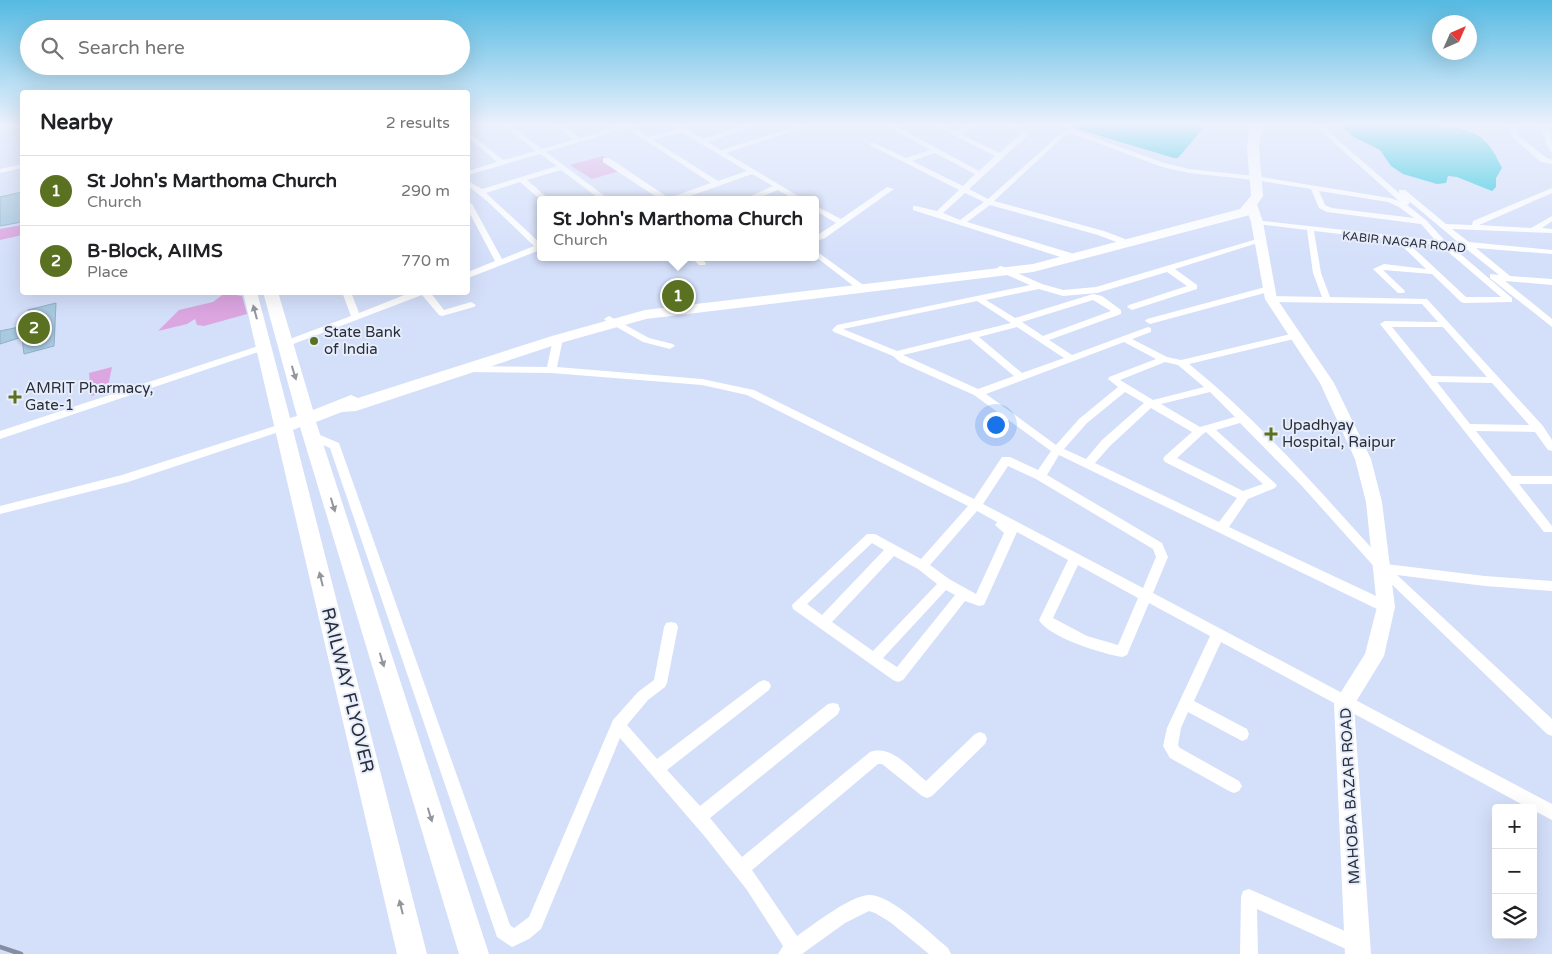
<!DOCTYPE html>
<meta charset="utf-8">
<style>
body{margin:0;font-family:"Varela Round",sans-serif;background:#f6f6f6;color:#202124}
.controls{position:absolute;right:15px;bottom:15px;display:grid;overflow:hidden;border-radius:5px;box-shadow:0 5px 20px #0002}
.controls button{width:45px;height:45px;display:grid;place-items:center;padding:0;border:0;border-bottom:1px solid #e0e0e0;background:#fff;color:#202124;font:25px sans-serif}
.compass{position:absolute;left:1432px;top:15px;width:45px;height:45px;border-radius:50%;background:#fff;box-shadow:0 5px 20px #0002;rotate:45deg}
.you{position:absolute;left:995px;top:424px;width:18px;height:18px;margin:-12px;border:4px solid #fff;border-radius:50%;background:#1a73e8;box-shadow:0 0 0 8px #1a73e833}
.badge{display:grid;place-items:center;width:32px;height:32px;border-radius:50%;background:#5b7122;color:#fff;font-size:16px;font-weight:700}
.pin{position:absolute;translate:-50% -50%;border:2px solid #fff;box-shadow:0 1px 5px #0006}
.popup{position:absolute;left:537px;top:196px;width:282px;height:65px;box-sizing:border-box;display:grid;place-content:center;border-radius:5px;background:#fff;filter:drop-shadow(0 1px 4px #0005);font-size:16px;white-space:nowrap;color:#757577}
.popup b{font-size:19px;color:#202124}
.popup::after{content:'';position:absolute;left:50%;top:100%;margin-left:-10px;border:10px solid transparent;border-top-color:#fff}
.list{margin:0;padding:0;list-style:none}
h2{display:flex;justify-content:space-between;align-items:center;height:65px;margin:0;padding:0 20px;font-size:21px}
h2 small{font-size:16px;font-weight:400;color:#757577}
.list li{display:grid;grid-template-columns:32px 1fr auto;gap:15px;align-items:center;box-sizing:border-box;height:70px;padding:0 20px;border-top:1px solid #e0e0e0}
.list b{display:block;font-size:19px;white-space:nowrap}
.list p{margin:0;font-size:16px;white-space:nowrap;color:#757577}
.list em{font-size:16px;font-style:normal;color:#757577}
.icon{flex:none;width:28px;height:28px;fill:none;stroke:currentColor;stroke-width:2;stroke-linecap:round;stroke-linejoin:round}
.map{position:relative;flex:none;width:1552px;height:954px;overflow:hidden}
.search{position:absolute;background:#fff;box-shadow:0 5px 20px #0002;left:20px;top:20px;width:450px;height:55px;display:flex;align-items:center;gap:12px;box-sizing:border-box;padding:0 18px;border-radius:28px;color:#757577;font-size:19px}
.panel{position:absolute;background:#fff;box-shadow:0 5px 20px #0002;left:20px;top:90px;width:450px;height:205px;border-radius:5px}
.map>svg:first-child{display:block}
.green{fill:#dca6e1}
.water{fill:#18c3d9}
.building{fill:#a8c9e0;stroke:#8fb0c6}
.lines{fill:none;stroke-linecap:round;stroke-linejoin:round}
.street{fill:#fff;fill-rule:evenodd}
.secondary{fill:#fff;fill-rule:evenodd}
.primary{fill:#fff;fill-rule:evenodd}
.rail{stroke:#858da2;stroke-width:4.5}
.oneway{fill:#94969d}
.poi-dot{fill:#5b7122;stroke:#e7edfa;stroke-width:2}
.labels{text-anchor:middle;stroke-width:4;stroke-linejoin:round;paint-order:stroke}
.far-street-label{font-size:12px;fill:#292e3b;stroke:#e7edfa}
.poi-label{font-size:15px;fill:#292e3b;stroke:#e7edfa;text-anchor:start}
.street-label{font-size:15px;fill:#292e3b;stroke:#e7edfa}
.near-street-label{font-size:18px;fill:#292e3b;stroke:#e7edfa}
</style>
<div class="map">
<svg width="1552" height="954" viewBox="0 0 1552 954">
<rect width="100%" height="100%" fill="#d4dffa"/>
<path class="green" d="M603,156L623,170L592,179L570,165Z
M22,225V235L0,240V229Z
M225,293L242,296L247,314L204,326L197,325L195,319L187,324L158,331L179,310L213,302Z
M112,367L107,391L91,396L89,373Z"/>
<path class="water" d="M1076,125H1206L1178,158H1174L1074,128Z
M1339,125C1372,125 1456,118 1480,137C1491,145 1496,156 1502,168L1496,178V187L1492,191L1457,177L1448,176L1446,183L1437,184L1403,174L1391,166L1380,150L1354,137Z"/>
<path class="building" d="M22,192V222L0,226V197Z
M56,303L54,346L24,354L22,337L0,344V331L24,326L28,310Z"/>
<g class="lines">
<path class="street" d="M10,125H22V126L0,131V127Z
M468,125H479L468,129Z
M503,125H510L542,149L573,140L555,125H562L580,138L623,125H631L649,137L676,129L671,125H679L703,139L747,125H757L708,142L721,150L794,127L793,125H801L802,128L726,153L805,200H795L778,190L753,200H742L773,186L752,174L679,200H661L603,162V158H609L669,198L711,183L626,128L546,152L610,200H601L561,170L527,180L550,200H541L520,182L486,193L540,243V250L468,278V272L495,261L468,210V202L472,204L502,259L534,246L487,201L468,186V181L482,189L557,166L540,154L468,175V171L497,162L468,137V132L470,133L503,160L536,151ZM681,132L747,171L718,181L653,140Z
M886,125H894L979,171L995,156L933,125H941L955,131L966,127L964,125H971L974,128L973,129L960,134L999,153L1022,133L1006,125H1014L1029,132V134L969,189L988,199L1059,135L1067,130L1065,125H1071L1074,130L1164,163L1189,169L1255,176L1390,198L1399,201L1314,125H1321L1399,193V190H1405L1446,224L1472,225L1473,221L1552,188V193L1479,225L1531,228L1552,216V221L1542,228L1552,229V233L1452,229L1469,242L1552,250V254L1476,248L1510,276L1552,279V285L1505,281L1552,319V327L1490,278V274L1499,275L1464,247L1451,246L1512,298V302L1464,303L1461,302L1432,274L1383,270L1405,291L1404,293H1398L1373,269L1384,264L1426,269L1401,245L1400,243L1402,241L1314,231L1321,273L1330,297L1427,299L1543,426L1552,440V451L1548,450L1535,432L1476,431L1512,476H1552V484H1519L1552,526V532H1544L1380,324L1385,321L1438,322L1422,304L1271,302L1267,299L1271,296L1322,297L1313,273L1307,230L1257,224H1254V220L1435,240L1421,224L1327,212L1319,208L1311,189L1255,180L1189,173L1162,167L1071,133L1063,137L994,201L1104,231L1125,239V243H1119L1098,235L990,205L967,222L1071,253L1077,258L1073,261L913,210V206H916L937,211L959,190L870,145V143H874L906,158L930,150ZM935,153L975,174L963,186L912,161ZM1319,191L1388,202L1399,207L1414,218L1332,208L1325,205ZM965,193L984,202L960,220L943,213ZM1408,200L1458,242L1445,241L1426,220L1407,205L1410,203ZM1407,242L1440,245L1501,297H1466ZM1392,327H1443L1487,377L1432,376ZM1437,382L1492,383L1529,425L1470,424Z
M1475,125H1484L1478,127Z
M1510,125H1516L1517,135L1547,158L1552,160V164L1541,162L1512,137Z
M1544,126C1552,131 1552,143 1552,152L1549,150L1541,128Z
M22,164V168L0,173V169Z
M887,187L894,189L825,238L816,241V236L836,223L816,211V206L841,219Z
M1257,239L1264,241L1175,269L1197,285V289L1132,310L1127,307L1129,305L1187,286L1167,272L1097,293L1063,296L1039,289L986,300L1015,318L1093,294L1102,296L1121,310V314L1049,340L1072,355L1148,327L1151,328V332L1132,339L1167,357L1181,360L1295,333L1298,334V338L1189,364C1261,422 1323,495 1386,564L1485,576L1552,581V591L1485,586L1397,575L1552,719V736L1547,734L1378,571L1301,485L1240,423L1216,430L1277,485L1275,488L1248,499L1229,527L1391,603L1392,607L1391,611L1386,612L1381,611L1059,455L1047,475L1162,543L1168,557L1153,593L1552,804V820L1533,810V808H1529L1221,642L1194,701L1247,729L1249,734L1247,739L1242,741L1188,712L1181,728L1178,745L1180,748L1239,781L1242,786L1239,791L1234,793L1229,791L1170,758L1163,746L1167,728L1210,636L1149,603L1127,655L1122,657C1103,654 1048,637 1039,620L1068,560L1017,532L984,605L979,606L965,601L903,680L898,682L893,680L793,609L792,605L867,534H875L921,559L968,506L747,395L702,385L551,373L464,372L459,369L464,366L547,367L553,339L555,337H561L563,339L557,367L702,379L754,390L974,499L1002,457H1010L1038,470L1051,451L974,395L900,362L893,356L834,332L832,330L837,325L1030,285L998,271V267L1001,266L1042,284L1063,290L1096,287ZM1093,300L1111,311L1043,336L1022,322ZM977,301L1011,323L897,351L843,329ZM1017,327L1064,358L1022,373L979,337ZM970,339L1014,376L978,389L903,355ZM1124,342L1156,359L1109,377L1108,379L1118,387L1079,419L1056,445L986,394ZM1165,362L1178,365L1204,387L1153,400L1120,380ZM1125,392L1144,403L1102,440L1086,459L1064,449L1087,423ZM1210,392L1235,417L1200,427L1161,404ZM1151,408L1192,432L1165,456L1163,459L1165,462L1237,498L1219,522L1095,463L1110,446ZM1206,432L1263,484L1243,491L1177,458L1203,434ZM1008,466L1036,479L1153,549L1156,557L1143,588L983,504ZM977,511L997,522L995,525L1004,533L976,594L949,579L930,565ZM872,543L884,550L822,615L807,604ZM894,556L918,569L937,584L873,651L832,622ZM1078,565L1138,598L1118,645L1087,636L1053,618ZM946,590L955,595L897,667L883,658Z
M816,251L866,287V291H860L816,257Z
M691,257H700L706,263L705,265H699Z
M1269,286L1273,289L1272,291L1150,324L1145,321L1147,319Z
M342,292H351L359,313L412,292H430L444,310L471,302L476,305L474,307L442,316L439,315L422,295L288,346H282V342L351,316Z
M609,316L649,338L673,344L675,346L670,349L643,342L606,321L604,319Z
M264,344L269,347L267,349L0,439V431Z
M284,423L288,425L289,427L288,429L128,482L0,514V506L122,475Z
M313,432L339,443L340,446L510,925L514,928L529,917L613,720L638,692L654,680L664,627L666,623L671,622L676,623L678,627L667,683L665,687L648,700L627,725L657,759L759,682L764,680L769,682L771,686L769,690L667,770L700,806L828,704L833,703L838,704L840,709L838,714L710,818L742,857L870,752C891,744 911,769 926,781L975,734L980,732L985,734L987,739L985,744L932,796L927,798L922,796L882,764H878L752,870L797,936C813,925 851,895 870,895C891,895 931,934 948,948L951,954H929L890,922L875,913L869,911L845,923L802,954H778L783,946L747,890L706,838L620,738L541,929L529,939L512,947L497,937L330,448L309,439L308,436L309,433Z
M1249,889L1363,939L1366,945L1363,951L1357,954L1257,909L1258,954H1240L1241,897L1243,891Z"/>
<path class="secondary" d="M1251,201L1257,204L1263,222L1277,299L1334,383L1371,459L1382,502L1395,607L1384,656L1354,705L1371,954H1345L1334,703L1365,654L1377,607L1366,502L1355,459L1320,383L1265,299L1251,222L1245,204Z"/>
<path class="primary" d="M1250,125H1262L1259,148L1263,196L1250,215L1033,272L646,319L564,342L356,411L342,412L316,422L489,954H459L300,427L293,430L427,954H397L243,292H257L290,418L297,416L263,292H278L313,410L351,395L358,398L552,336L645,310L1033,264L1240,209L1251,196L1247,148Z"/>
<path class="rail" d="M0,947L21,954"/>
</g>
<defs><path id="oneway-solid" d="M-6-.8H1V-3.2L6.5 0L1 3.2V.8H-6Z" transform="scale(1.25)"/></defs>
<g class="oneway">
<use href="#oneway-solid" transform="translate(255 312) rotate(-105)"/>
<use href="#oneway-solid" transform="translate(294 373) rotate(73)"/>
<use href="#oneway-solid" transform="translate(333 505) rotate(73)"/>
<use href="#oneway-solid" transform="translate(321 579) rotate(-104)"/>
<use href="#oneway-solid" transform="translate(382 660) rotate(73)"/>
<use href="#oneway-solid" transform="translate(430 815) rotate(73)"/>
<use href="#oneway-solid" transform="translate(401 907) rotate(-104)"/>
</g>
<linearGradient id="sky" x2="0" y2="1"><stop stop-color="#55bae2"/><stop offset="0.48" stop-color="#ecf1fd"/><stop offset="1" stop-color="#ecf1fd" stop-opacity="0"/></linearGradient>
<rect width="1552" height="259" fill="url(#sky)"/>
<g class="poi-dot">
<circle cx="314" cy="341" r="5"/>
<path d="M12.5 389.5h5v5h5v5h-5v5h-5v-5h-5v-5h5z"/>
<path d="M1268.5 426.5h5v5h5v5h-5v5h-5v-5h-5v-5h5z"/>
</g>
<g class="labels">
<g class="far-street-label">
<text transform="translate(1404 242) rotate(6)" y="4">KABIR NAGAR ROAD</text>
</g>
<g class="poi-label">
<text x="324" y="337">State Bank<tspan x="324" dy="17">of India</tspan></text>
<text x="25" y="393">AMRIT Pharmacy,<tspan x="25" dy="17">Gate-1</tspan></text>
<text x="1282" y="430">Upadhyay<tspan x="1282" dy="17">Hospital, Raipur</tspan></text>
</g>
<g class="street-label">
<text transform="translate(1350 796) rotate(-93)" y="5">MAHOBA BAZAR ROAD</text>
</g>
<g class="near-street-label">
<text transform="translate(348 690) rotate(76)" y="6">RAILWAY FLYOVER</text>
</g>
</g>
</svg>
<div class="controls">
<button>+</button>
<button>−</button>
<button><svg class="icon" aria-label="layers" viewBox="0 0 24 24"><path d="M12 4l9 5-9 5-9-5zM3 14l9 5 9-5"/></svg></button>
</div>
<svg class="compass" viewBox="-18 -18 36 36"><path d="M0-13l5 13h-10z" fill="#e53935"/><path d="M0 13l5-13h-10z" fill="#757577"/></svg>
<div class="you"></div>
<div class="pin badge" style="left:678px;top:296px">1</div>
<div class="popup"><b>St John's Marthoma Church</b>Church</div>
<div class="pin badge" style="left:34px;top:328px">2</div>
<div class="search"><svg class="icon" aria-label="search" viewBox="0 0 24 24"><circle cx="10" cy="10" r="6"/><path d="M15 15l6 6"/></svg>Search here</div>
<section class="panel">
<h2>Nearby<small>2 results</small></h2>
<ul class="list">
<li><span class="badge">1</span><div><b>St John's Marthoma Church</b><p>Church</p></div><em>290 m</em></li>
<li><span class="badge">2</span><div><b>B-Block, AIIMS</b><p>Place</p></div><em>770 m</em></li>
</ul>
</section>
</div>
